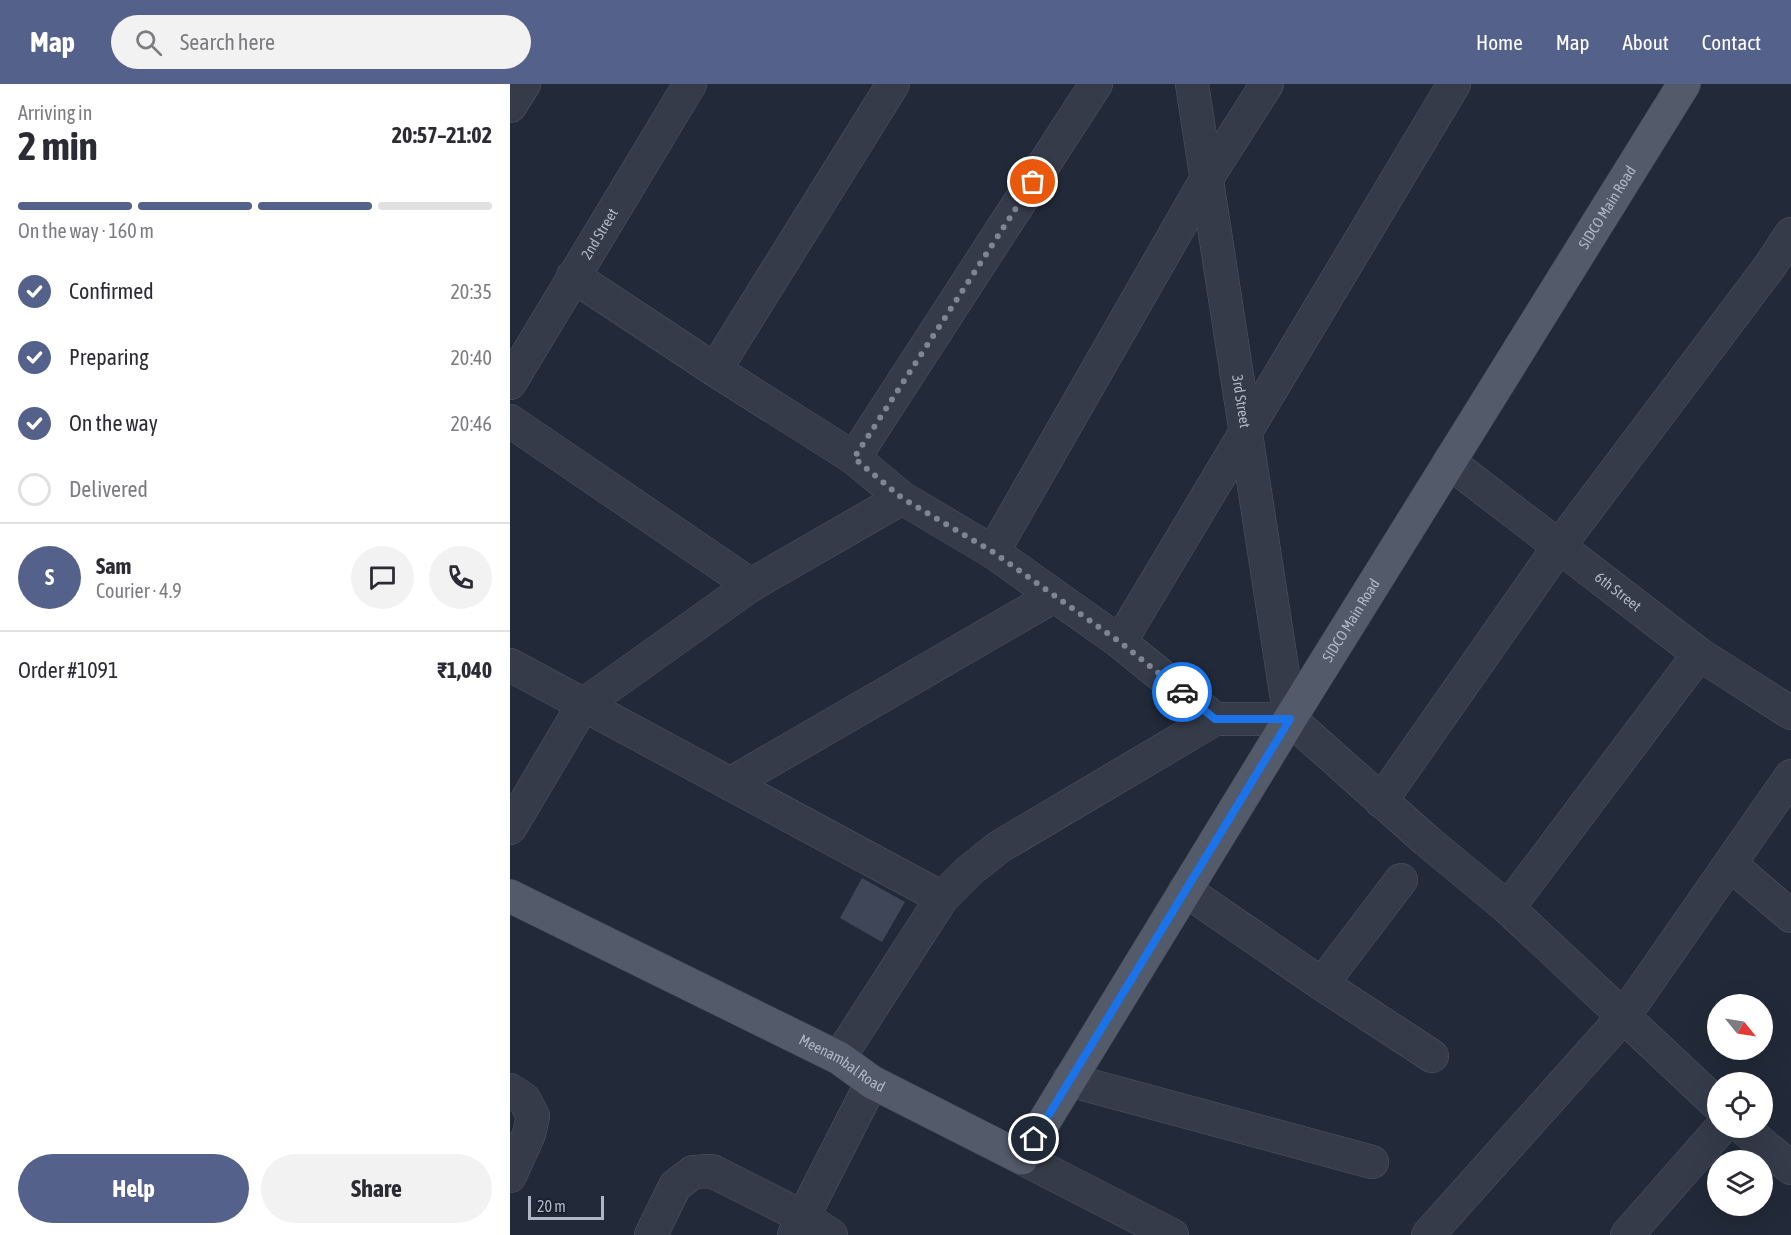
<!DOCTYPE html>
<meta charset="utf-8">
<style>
:root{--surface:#fff;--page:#f2f2f3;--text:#2b2b33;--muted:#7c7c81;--line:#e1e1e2;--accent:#54618a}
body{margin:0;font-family:"Asap Condensed",sans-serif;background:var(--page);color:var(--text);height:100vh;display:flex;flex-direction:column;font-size:22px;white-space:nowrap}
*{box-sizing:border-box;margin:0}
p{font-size:20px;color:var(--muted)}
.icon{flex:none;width:33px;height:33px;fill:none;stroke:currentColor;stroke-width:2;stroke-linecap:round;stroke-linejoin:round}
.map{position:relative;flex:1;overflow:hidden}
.side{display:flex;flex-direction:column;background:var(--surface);width:510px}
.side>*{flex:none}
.needle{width:39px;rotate:120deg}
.fabs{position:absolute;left:1197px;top:910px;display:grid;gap:12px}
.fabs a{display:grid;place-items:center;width:66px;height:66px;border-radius:50%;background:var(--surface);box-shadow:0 6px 24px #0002;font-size:30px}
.scale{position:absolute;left:18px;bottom:15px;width:76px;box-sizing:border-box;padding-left:6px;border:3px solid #b0b6c5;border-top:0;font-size:16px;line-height:21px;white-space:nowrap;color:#b0b6c5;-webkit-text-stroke:4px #1b202d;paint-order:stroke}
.pin{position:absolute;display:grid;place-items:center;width:51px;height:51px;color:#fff;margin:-26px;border:3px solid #fff;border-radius:50%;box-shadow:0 2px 6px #0007}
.courier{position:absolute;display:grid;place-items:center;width:60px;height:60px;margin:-30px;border:4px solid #1a73e8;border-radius:50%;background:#fff;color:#222;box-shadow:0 2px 8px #0007}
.headline em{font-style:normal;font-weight:700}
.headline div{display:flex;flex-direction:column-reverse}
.headline{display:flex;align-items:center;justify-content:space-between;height:102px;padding:0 18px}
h1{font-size:39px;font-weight:700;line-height:45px}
.bar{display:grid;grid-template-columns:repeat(4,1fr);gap:9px 6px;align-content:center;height:72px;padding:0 18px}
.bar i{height:8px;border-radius:4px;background:var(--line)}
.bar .active{background:var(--accent)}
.bar p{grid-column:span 4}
.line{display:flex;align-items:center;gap:15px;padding:0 18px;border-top:2px solid var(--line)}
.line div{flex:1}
.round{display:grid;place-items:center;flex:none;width:63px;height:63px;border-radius:32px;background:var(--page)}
ol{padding:0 18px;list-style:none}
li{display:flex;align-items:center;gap:18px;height:66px}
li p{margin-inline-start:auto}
li .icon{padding:6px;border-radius:50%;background:var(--accent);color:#fff;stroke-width:4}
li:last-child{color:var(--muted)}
li i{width:33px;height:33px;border:3px solid var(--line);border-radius:50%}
.action{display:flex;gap:12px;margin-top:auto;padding:12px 18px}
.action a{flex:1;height:69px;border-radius:36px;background:var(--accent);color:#fff;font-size:24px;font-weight:700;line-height:69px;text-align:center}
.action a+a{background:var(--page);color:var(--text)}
header{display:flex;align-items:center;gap:36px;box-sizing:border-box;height:84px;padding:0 30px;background:var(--accent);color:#fff}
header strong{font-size:28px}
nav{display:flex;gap:33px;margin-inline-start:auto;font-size:21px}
.search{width:420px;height:54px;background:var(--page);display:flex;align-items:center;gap:15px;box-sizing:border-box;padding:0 21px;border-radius:33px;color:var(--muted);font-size:22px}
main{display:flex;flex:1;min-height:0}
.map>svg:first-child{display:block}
.building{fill:#3e4658}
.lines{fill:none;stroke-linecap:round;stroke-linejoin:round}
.minor-casing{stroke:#505663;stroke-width:34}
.major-casing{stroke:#3f4452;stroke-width:34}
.minor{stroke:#353b49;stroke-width:33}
.major{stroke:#535a69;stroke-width:33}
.done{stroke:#7e8594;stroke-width:6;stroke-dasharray:0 10.8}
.route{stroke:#1a73e8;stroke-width:8}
.labels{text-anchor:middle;stroke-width:4.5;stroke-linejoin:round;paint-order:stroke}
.street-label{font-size:15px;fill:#b0b6c5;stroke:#1b202d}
</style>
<header>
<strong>Map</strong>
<div class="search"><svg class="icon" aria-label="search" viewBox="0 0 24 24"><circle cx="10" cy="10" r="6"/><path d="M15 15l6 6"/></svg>Search here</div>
<nav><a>Home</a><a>Map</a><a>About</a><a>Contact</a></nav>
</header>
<main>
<section class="side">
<div class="headline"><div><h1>2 min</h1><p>Arriving in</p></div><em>20:57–21:02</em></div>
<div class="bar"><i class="active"></i><i class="active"></i><i class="active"></i><i></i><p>On the way · 160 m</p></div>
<ol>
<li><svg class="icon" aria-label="check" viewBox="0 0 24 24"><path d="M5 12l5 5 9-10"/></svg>Confirmed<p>20:35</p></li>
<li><svg class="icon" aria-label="check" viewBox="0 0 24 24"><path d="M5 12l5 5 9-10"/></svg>Preparing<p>20:40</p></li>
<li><svg class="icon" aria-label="check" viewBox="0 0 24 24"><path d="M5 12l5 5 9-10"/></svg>On the way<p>20:46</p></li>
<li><i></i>Delivered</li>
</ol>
<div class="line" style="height:108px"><b class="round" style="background:var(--accent);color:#fff">S</b><div><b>Sam</b><p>Courier · 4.9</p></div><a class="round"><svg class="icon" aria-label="chat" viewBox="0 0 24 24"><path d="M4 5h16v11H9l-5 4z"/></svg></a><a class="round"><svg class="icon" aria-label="phone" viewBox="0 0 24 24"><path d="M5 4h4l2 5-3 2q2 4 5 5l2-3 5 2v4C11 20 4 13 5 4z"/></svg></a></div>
<div class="line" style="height:78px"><div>Order #1091</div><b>₹1,040</b></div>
<div class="action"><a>Help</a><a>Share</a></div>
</section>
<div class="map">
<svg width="1281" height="1151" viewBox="0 0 1281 1151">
<rect width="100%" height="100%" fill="#222938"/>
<polygon class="building" points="352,794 395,818 372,858 330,834"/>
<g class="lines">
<defs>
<g id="minor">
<path id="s1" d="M682 0 780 635"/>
<polyline points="0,22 14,0"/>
<polyline points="63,192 205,286 344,374 392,414 483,468 610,558 705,635"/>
<polyline points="205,286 383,0"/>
<path id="s2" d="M0 299 180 0"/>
<polyline points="0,337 241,501"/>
<polyline points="344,374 586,0"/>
<path id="s3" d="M939 378 1189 570 1281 629"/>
<polyline points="483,468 697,94 757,0"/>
<polyline points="610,558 944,0"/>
<polyline points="0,581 432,814"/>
<polyline points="220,700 544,512"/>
<polyline points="871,717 1050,461 1260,182 1281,150"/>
<polyline points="0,744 73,621 241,501 392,414"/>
<polyline points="1220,780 1281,832"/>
<polyline points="675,806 812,900 891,796"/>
<polyline points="998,824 1189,570"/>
<polyline points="812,900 922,972"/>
<polyline points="329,974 432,814 459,787 489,763 705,635 780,635 917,757 998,824 1208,1021"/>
<polyline points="559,996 862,1078"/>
<polyline points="0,1006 14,1015 23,1032 19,1050 0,1092"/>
<polyline points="1233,1044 1281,1084"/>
<polyline points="512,1074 662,1151"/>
<polyline points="141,1151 165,1102 183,1088 202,1087 293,1133 321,1151"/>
<polyline points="284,1151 362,998"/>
<polyline points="918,1151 1114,932 1281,692"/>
<polyline points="1117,1151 1211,1044"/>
</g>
<g id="major">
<path id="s4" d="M0 812 329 974 362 998 512 1074 780 635 1174 0"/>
</g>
</defs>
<use href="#minor" class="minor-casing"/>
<use href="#major" class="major-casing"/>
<use href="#minor" class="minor"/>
<use href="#major" class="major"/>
</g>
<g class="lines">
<polyline class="done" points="523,98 344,374 392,414 483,468 610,558 672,608"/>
<polyline class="route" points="524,1055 780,635 705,635 672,608"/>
</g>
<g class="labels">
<g class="street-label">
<text dy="5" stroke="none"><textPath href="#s4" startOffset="1692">SIDCO Main Road</textPath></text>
<text dy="5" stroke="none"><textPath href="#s2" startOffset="174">2nd Street</textPath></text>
<text dy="5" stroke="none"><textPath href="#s1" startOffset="321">3rd Street</textPath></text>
<text dy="5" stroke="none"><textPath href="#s3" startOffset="213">6th Street</textPath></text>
<text dy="5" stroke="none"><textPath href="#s4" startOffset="1206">SIDCO Main Road</textPath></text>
<text dy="5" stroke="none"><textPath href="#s4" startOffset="372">Meenambal Road</textPath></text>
</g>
</g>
</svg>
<div class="fabs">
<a><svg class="needle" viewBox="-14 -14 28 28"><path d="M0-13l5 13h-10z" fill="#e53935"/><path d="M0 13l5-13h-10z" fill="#7c7c81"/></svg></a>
<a><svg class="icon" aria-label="locate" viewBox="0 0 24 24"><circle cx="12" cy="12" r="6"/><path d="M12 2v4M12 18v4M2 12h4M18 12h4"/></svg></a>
<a><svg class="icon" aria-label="layers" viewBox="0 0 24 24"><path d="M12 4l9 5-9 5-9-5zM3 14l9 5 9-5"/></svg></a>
</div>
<div class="scale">20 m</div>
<div class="pin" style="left:523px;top:98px;background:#ea580c"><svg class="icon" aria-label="bag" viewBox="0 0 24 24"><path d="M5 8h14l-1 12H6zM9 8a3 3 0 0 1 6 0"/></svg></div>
<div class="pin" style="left:524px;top:1055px;background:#1f2937"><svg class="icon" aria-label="home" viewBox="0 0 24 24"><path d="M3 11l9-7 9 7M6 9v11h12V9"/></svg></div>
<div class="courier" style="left:672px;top:608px"><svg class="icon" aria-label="car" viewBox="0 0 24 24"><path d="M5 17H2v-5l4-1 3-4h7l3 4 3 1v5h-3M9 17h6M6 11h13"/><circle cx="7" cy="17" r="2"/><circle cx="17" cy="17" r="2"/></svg></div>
</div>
</main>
